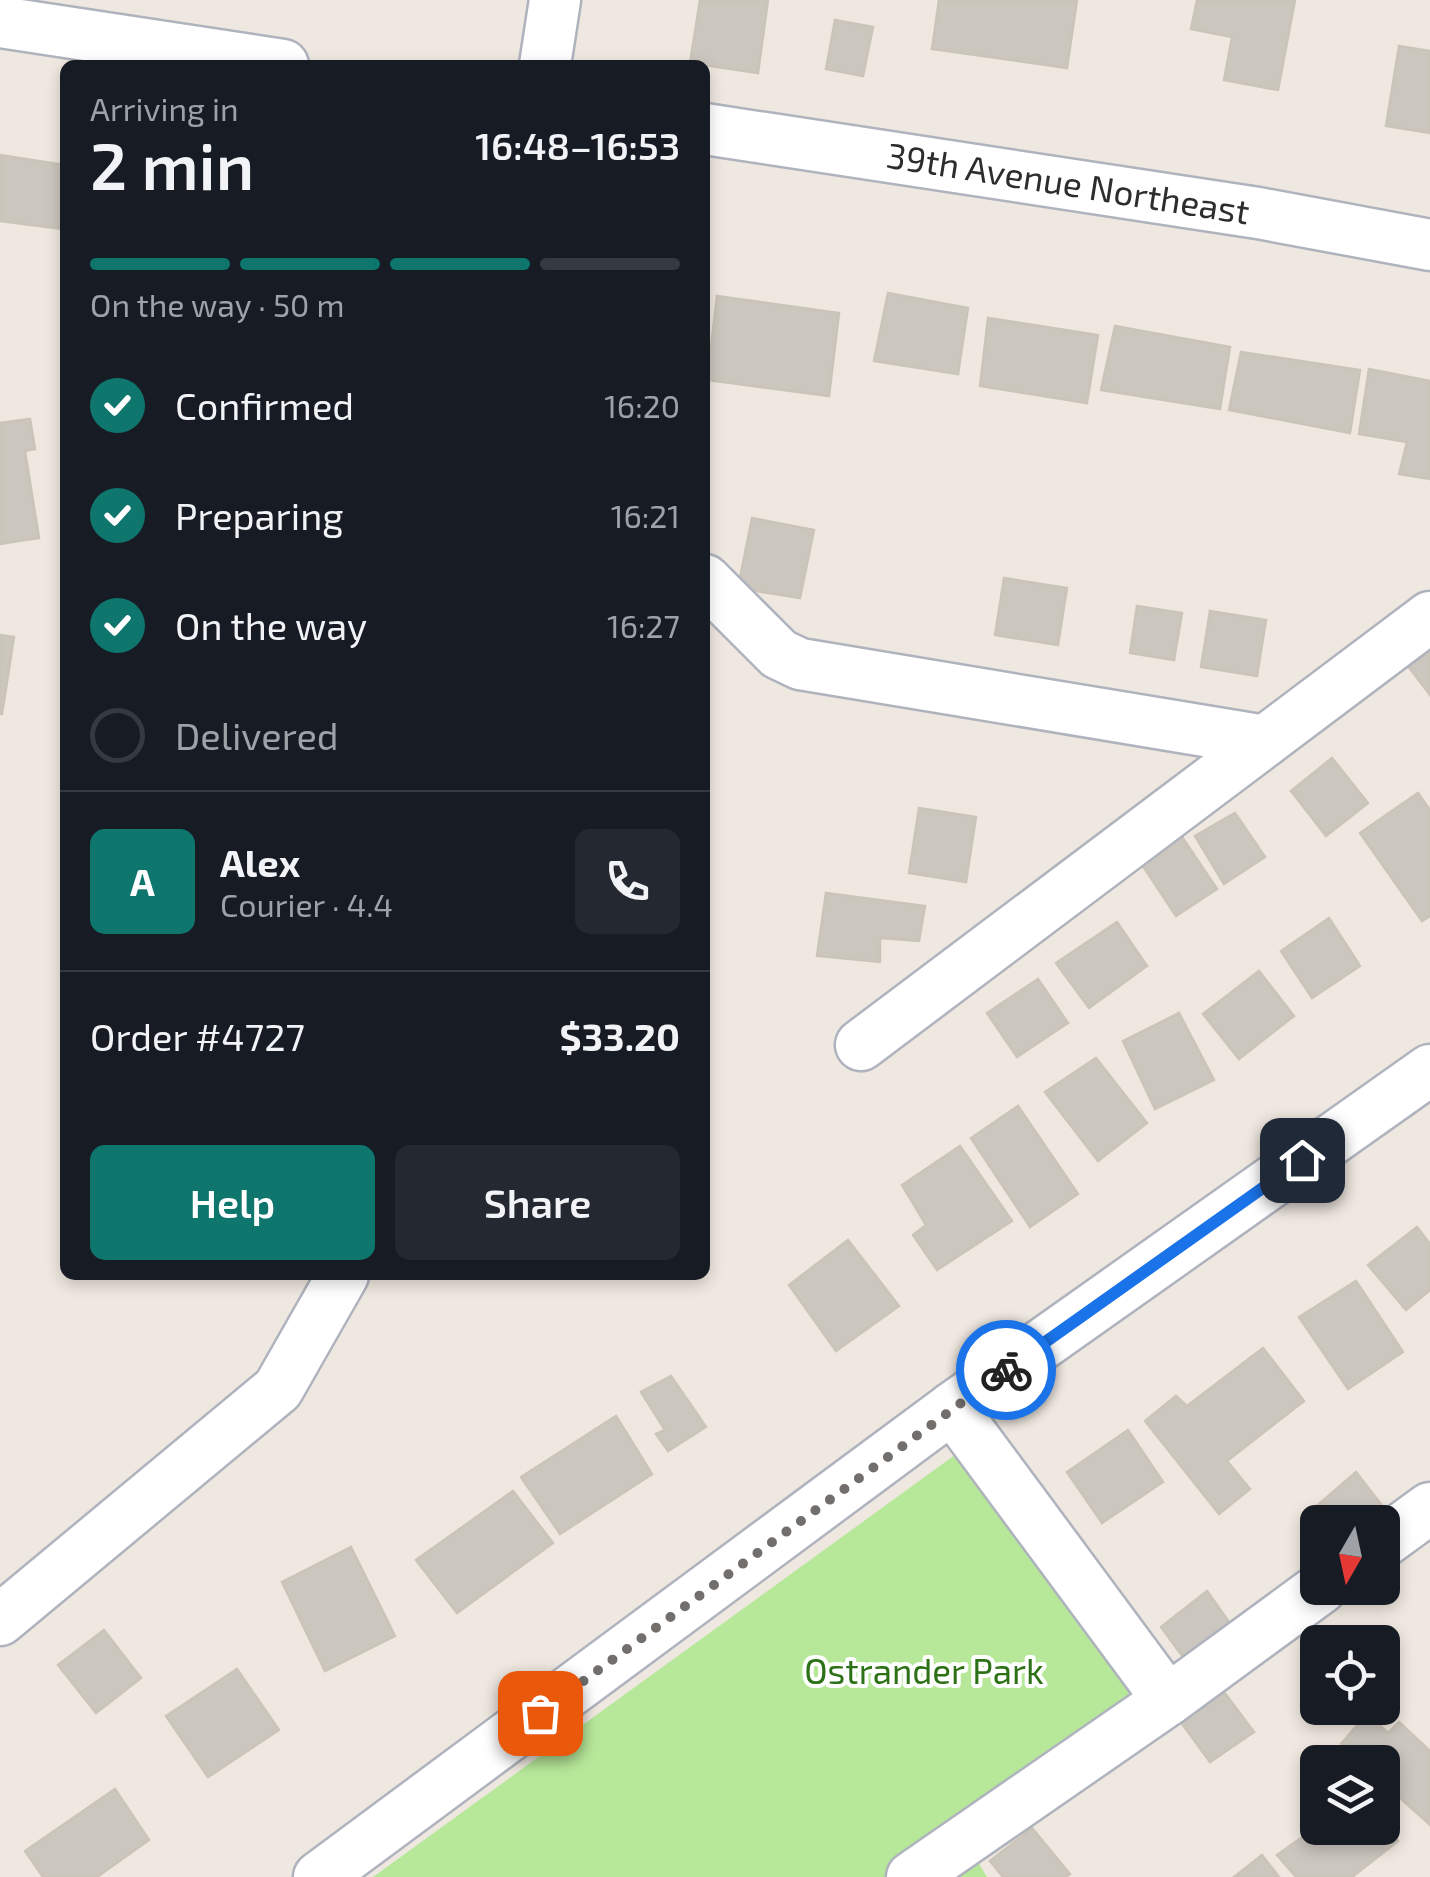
<!DOCTYPE html>
<meta charset="utf-8">
<style>
:root{--surface:#171b24;--page:#242831;--text:#f1f3f6;--muted:#9ea1a6;--line:#363941;--accent:#0f766e}
body{margin:0;font-family:"Exo 2",sans-serif;background:var(--page);color:var(--text);height:100vh;display:flex;flex-direction:column;font-size:38px;white-space:nowrap}
*{box-sizing:border-box;margin:0}
p{font-size:32px;color:var(--muted)}
.icon{flex:none;width:55px;height:55px;fill:none;stroke:currentColor;stroke-width:2;stroke-linecap:round;stroke-linejoin:round}
.map{position:relative;flex:1;overflow:hidden}
.sheet{position:absolute;left:60px;top:60px;width:650px;height:1220px;display:flex;flex-direction:column;background:var(--surface);border-radius:15px;box-shadow:0 5px 15px #0003}
.sheet>*{flex:none}
.needle{width:65px;rotate:189deg}
.buttons{position:absolute;left:1300px;top:1505px;display:grid;gap:20px}
.buttons a{display:grid;place-items:center;width:100px;height:100px;border-radius:15px;background:var(--surface);box-shadow:0 5px 15px #0003;font-size:50px}
.pin{position:absolute;display:grid;place-items:center;width:85px;height:85px;color:#fff;margin:-42px;border-radius:20px;box-shadow:0 5px 15px #0006}
.courier{position:absolute;display:grid;place-items:center;width:100px;height:100px;margin:-50px;border:8px solid #1a73e8;border-radius:50%;background:#fff;color:#222;box-shadow:0 2px 12px #0007}
.overview em{font-style:normal;font-weight:600}
.overview div{display:flex;flex-direction:column-reverse}
.overview{display:flex;align-items:center;justify-content:space-between;height:170px;padding:0 30px}
h1{font-size:65px;font-weight:600;line-height:75px}
.bar{display:grid;grid-template-columns:repeat(4,1fr);gap:15px 10px;align-content:center;height:120px;padding:0 30px}
.bar i{height:12px;border-radius:8px;background:var(--line)}
.bar .active{background:var(--accent)}
.bar p{grid-column:span 4}
.line{display:flex;align-items:center;gap:25px;padding:0 30px;border-top:2px solid var(--line)}
.line div{flex:1}
.round{display:grid;place-items:center;flex:none;width:105px;height:105px;border-radius:15px;background:var(--page)}
ol{padding:0 30px;list-style:none}
li{display:flex;align-items:center;gap:30px;height:110px}
li p{margin-inline-start:auto}
li .icon{padding:10px;border-radius:50%;background:var(--accent);color:#fff;stroke-width:4}
li:last-child{color:var(--muted)}
li i{width:55px;height:55px;border:5px solid var(--line);border-radius:50%}
.cta{display:flex;gap:20px;margin-top:auto;padding:20px 30px}
.cta a{flex:1;height:115px;border-radius:15px;background:var(--accent);color:#fff;font-size:40px;font-weight:600;line-height:115px;text-align:center}
.cta a+a{background:var(--page);color:var(--text)}
.map>svg:first-child{display:block}
.green{fill:#b7e89a}
.building{fill:#cbc6be;stroke:#cbc4b8;stroke-width:2.5}
.lines{fill:none;stroke-linecap:round;stroke-linejoin:round}
.minor-casing{stroke:#afb3bd;stroke-width:55}
.minor{stroke:#fff;stroke-width:50}
.done{stroke:#716e6c;stroke-width:10;stroke-dasharray:0 18}
.route{stroke:#1a73e8;stroke-width:12}
.labels{text-anchor:middle;stroke-width:8;stroke-linejoin:round;paint-order:stroke}
.street-label{font-size:35px;fill:#2d2d2d;stroke:#fff}
.park-label{font-size:35px;fill:#2d7117;stroke:#fff}
</style>
<div class="map">
<svg width="1430" height="1877" viewBox="0 0 1430 1877">
<rect width="100%" height="100%" fill="#efe8e0"/>
<polygon class="green" points="959,1452 1150,1707 963,1837 987,1877 373,1877"/>
<g class="building">
<polygon points="700,0 768,0 758,73 690,63"/>
<polygon points="939,0 1077,0 1067,68 932,49"/>
<polygon points="1197,0 1295,0 1278,90 1224,80 1232,37 1191,29"/>
<polygon points="835,20 873,27 863,76 826,69"/>
<polygon points="1399,46 1430,51 1430,133 1386,126"/>
<polygon points="0,155 65,165 63,229 0,221"/>
<polygon points="888,293 968,308 958,374 874,361"/>
<polygon points="717,296 839,313 829,396 707,380"/>
<polygon points="988,318 1098,335 1087,403 980,386"/>
<polygon points="1115,326 1230,347 1220,409 1101,390"/>
<polygon points="1241,352 1360,370 1350,433 1229,410"/>
<polygon points="1369,369 1430,381 1430,479 1399,474 1407,442 1359,434"/>
<polygon points="30,419 35,449 25,451 39,538 0,544 0,423"/>
<polygon points="752,518 814,530 800,598 738,588"/>
<polygon points="1004,578 1067,588 1058,645 995,635"/>
<polygon points="1137,606 1182,613 1174,660 1130,653"/>
<polygon points="1210,611 1266,620 1257,676 1201,667"/>
<polygon points="0,635 14,637 2,714 0,714"/>
<polygon points="1430,649 1430,695 1408,666"/>
<polygon points="1332,758 1368,803 1326,836 1291,791"/>
<polygon points="1418,793 1430,810 1430,916 1422,921 1360,833"/>
<polygon points="919,808 976,817 966,882 909,873"/>
<polygon points="1235,813 1265,857 1224,884 1195,836"/>
<polygon points="1178,831 1217,889 1176,916 1137,857"/>
<polygon points="826,893 925,906 919,941 880,938 880,962 817,956"/>
<polygon points="1329,918 1360,966 1312,998 1281,951"/>
<polygon points="1117,922 1147,966 1089,1008 1056,963"/>
<polygon points="1259,971 1294,1016 1239,1059 1203,1014"/>
<polygon points="1038,979 1068,1023 1017,1057 987,1013"/>
<polygon points="1179,1013 1214,1080 1155,1109 1123,1041"/>
<polygon points="1096,1058 1147,1123 1098,1161 1045,1092"/>
<polygon points="1018,1106 1078,1194 1030,1227 971,1138"/>
<polygon points="960,1146 1012,1221 937,1270 913,1235 926,1225 902,1185"/>
<polygon points="1417,1227 1430,1244 1430,1290 1406,1310 1368,1265"/>
<polygon points="848,1240 899,1306 836,1351 789,1285"/>
<polygon points="1356,1281 1403,1352 1348,1389 1299,1317"/>
<polygon points="1263,1348 1304,1401 1227,1461 1250,1489 1219,1514 1145,1421 1176,1396 1187,1406"/>
<polygon points="671,1376 706,1427 668,1451 656,1434 665,1430 641,1392"/>
<polygon points="616,1416 652,1474 560,1534 521,1477"/>
<polygon points="1128,1430 1163,1482 1102,1523 1067,1472"/>
<polygon points="1356,1472 1394,1521 1320,1522 1311,1511"/>
<polygon points="513,1491 553,1543 457,1613 416,1560"/>
<polygon points="351,1547 395,1636 325,1671 282,1582"/>
<polygon points="1207,1591 1239,1636 1194,1672 1161,1627"/>
<polygon points="104,1630 141,1678 96,1713 58,1665"/>
<polygon points="237,1669 279,1730 208,1777 166,1716"/>
<polygon points="1224,1692 1254,1732 1210,1762 1180,1721"/>
<polygon points="1367,1714 1388,1733 1399,1722 1430,1751 1429,1824 1382,1782 1382,1762 1361,1762 1341,1744"/>
<polygon points="115,1789 149,1840 97,1877 43,1877 25,1851"/>
<polygon points="1382,1821 1398,1841 1352,1877 1296,1877 1277,1855 1318,1826 1382,1828"/>
<polygon points="1032,1828 1070,1874 1066,1877 1003,1877 990,1861"/>
<polygon points="1262,1855 1279,1877 1234,1877"/>
</g>
<g class="lines">
<defs>
<g id="minor">
<polyline points="0,22 283,65"/>
<polyline points="545,65 555,0"/>
<polyline points="705,129 1258,213 1430,245"/>
<polyline points="705,580 779,654 800,664 1265,741"/>
<polyline points="861,1045 1430,617"/>
<polyline points="952,1408 1168,1700 1321,1588"/>
<polyline points="1382,1543 1430,1508"/>
<polyline points="0,1620 278,1389 343,1275"/>
<polyline points="319,1877 952,1408 1430,1070"/>
<polyline points="912,1877 1168,1700"/>
</g>
</defs>
<use href="#minor" class="minor-casing"/>
<use href="#minor" class="minor"/>
</g>
<g class="lines">
<polyline class="done" points="540,1713 1006,1370"/>
<polyline class="route" points="1006,1370 1302,1160"/>
</g>
<g class="labels">
<g class="street-label">
<text transform="translate(1068 184) rotate(9)" y="12">39th Avenue Northeast</text>
</g>
<g class="park-label">
<text x="924" y="1684">Ostrander Park</text>
</g>
</g>
</svg>
<div class="buttons">
<a><svg class="needle" viewBox="-14 -14 28 28"><path d="M0-13l5 13h-10z" fill="#e53935"/><path d="M0 13l5-13h-10z" fill="#9ea1a6"/></svg></a>
<a><svg class="icon" aria-label="locate" viewBox="0 0 24 24"><circle cx="12" cy="12" r="6"/><path d="M12 2v4M12 18v4M2 12h4M18 12h4"/></svg></a>
<a><svg class="icon" aria-label="layers" viewBox="0 0 24 24"><path d="M12 4l9 5-9 5-9-5zM3 14l9 5 9-5"/></svg></a>
</div>
<div class="pin" style="left:540px;top:1713px;background:#ea580c"><svg class="icon" aria-label="bag" viewBox="0 0 24 24"><path d="M5 8h14l-1 12H6zM9 8a3 3 0 0 1 6 0"/></svg></div>
<div class="pin" style="left:1302px;top:1160px;background:#1f2937"><svg class="icon" aria-label="home" viewBox="0 0 24 24"><path d="M3 11l9-7 9 7M6 9v11h12V9"/></svg></div>
<div class="courier" style="left:1006px;top:1370px"><svg class="icon" aria-label="bike" viewBox="0 0 24 24"><circle cx="6" cy="16" r="4"/><circle cx="18" cy="16" r="4"/><path d="M6 16l4-8h5l3 8M10 8l3 8H6M13 5h3"/></svg></div>
<section class="sheet">
<div class="overview"><div><h1>2 min</h1><p>Arriving in</p></div><em>16:48–16:53</em></div>
<div class="bar"><i class="active"></i><i class="active"></i><i class="active"></i><i></i><p>On the way · 50 m</p></div>
<ol>
<li><svg class="icon" aria-label="check" viewBox="0 0 24 24"><path d="M5 12l5 5 9-10"/></svg>Confirmed<p>16:20</p></li>
<li><svg class="icon" aria-label="check" viewBox="0 0 24 24"><path d="M5 12l5 5 9-10"/></svg>Preparing<p>16:21</p></li>
<li><svg class="icon" aria-label="check" viewBox="0 0 24 24"><path d="M5 12l5 5 9-10"/></svg>On the way<p>16:27</p></li>
<li><i></i>Delivered</li>
</ol>
<div class="line" style="height:180px"><b class="round" style="background:var(--accent);color:#fff">A</b><div><b>Alex</b><p>Courier · 4.4</p></div><a class="round"><svg class="icon" aria-label="phone" viewBox="0 0 24 24"><path d="M5 4h4l2 5-3 2q2 4 5 5l2-3 5 2v4C11 20 4 13 5 4z"/></svg></a></div>
<div class="line" style="height:130px"><div>Order #4727</div><b>$33.20</b></div>
<div class="cta"><a>Help</a><a>Share</a></div>
</section>
</div>
